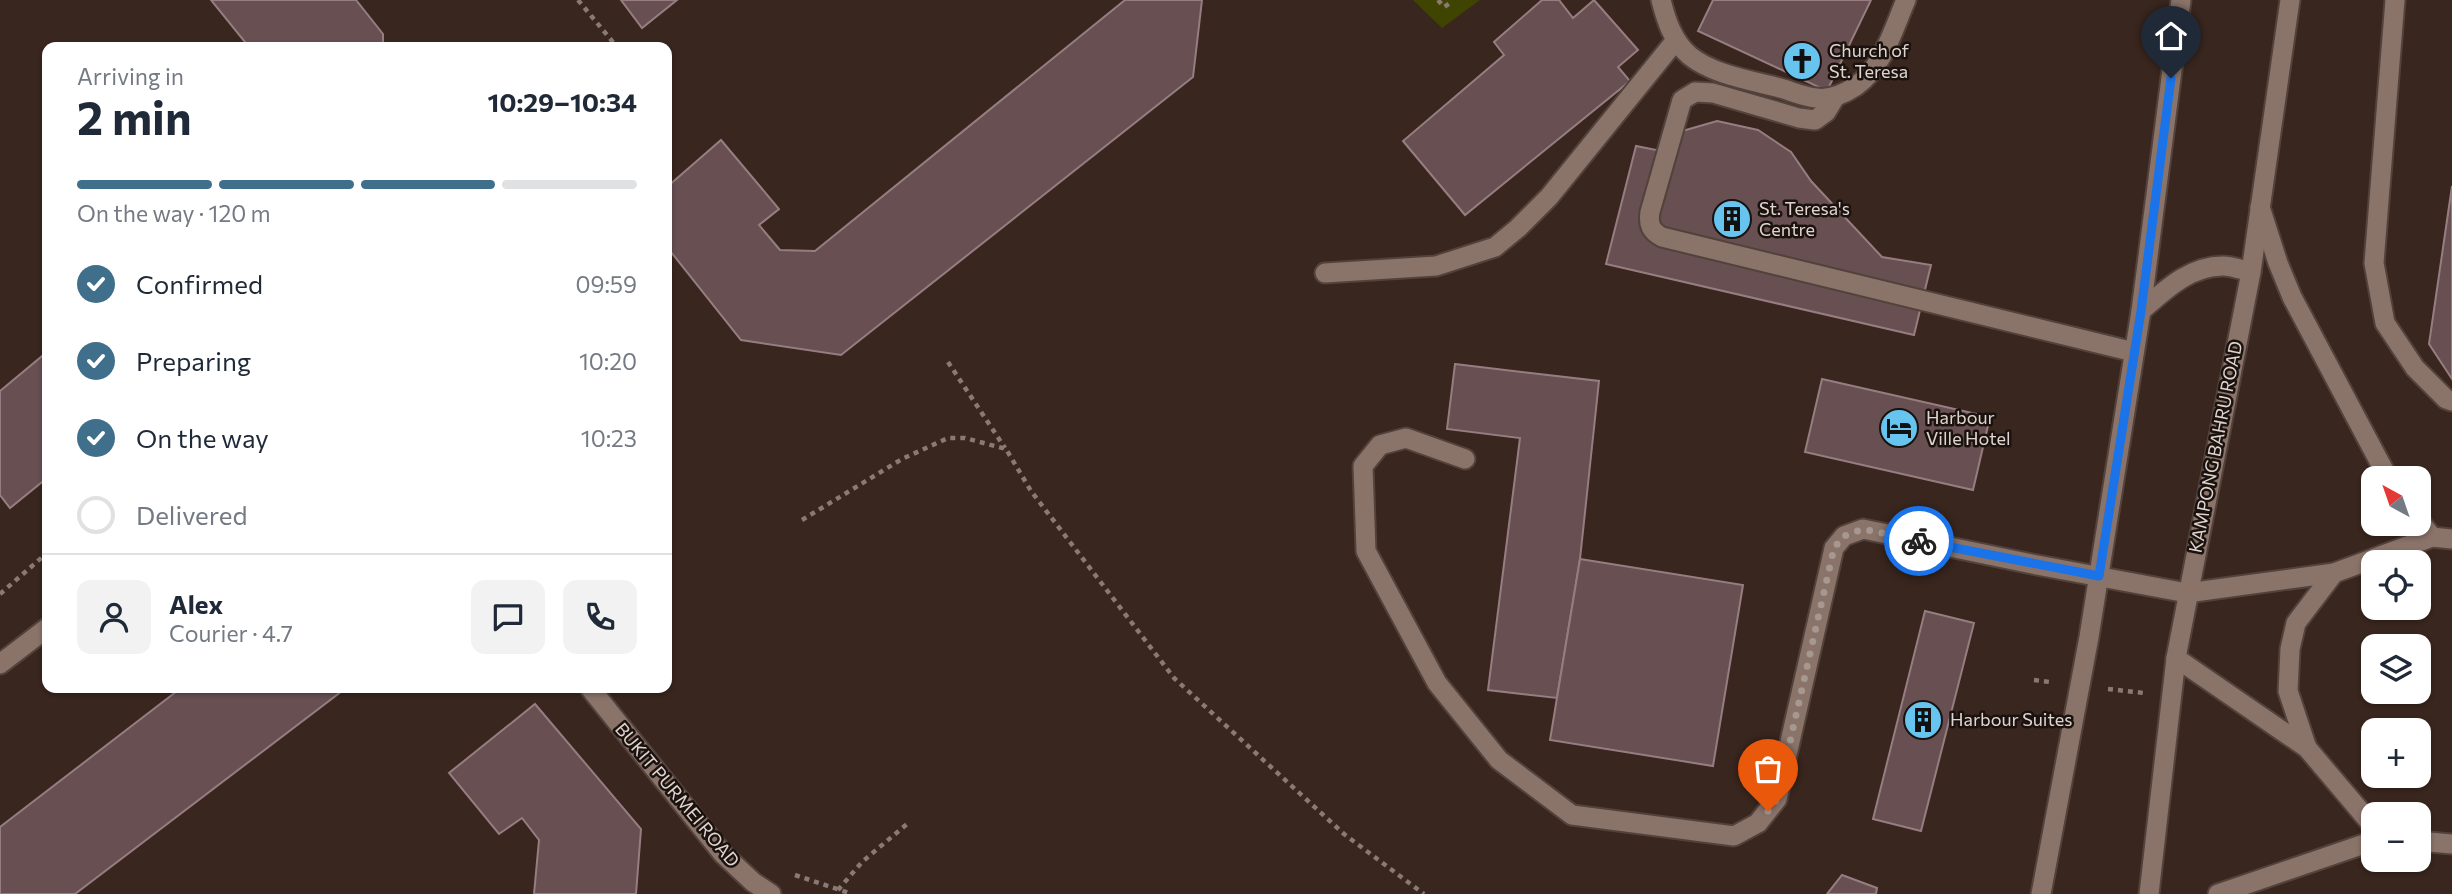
<!DOCTYPE html>
<meta charset="utf-8">
<style>
:root{--surface:#fff;--page:#f2f2f3;--text:#1f2937;--muted:#747a83;--line:#e0e1e3;--accent:#3f6f8a}
body{margin:0;font-family:Commissioner,sans-serif;background:var(--page);color:var(--text);height:100vh;display:flex;flex-direction:column;font-size:26px;white-space:nowrap}
*{box-sizing:border-box;margin:0}
p{font-size:23px;color:var(--muted)}
.icon{flex:none;width:38px;height:38px;fill:none;stroke:currentColor;stroke-width:2;stroke-linecap:round;stroke-linejoin:round}
.map{position:relative;flex:1;overflow:hidden}
.sheet{position:absolute;left:42px;top:42px;width:630px;height:651px;display:flex;flex-direction:column;background:var(--surface);border-radius:14px;box-shadow:0 2px 5px #0004}
.sheet>*{flex:none}
.needle{width:46px;rotate:320deg}
.controls{position:absolute;left:2361px;top:466px;display:grid;gap:14px}
.controls a{display:grid;place-items:center;width:70px;height:70px;border-radius:14px;background:var(--surface);box-shadow:0 2px 5px #0004;font-size:35px}
.pin{position:absolute;display:grid;place-items:center;width:60px;height:60px;color:#fff;margin:-72px -30px;border-radius:50% 50% 50% 0;rotate:-45deg;box-shadow:0 0 7px #0007}
.pin .icon{rotate:45deg}
.courier{position:absolute;display:grid;place-items:center;width:70px;height:70px;margin:-35px;border:5px solid #1a73e8;border-radius:50%;background:#fff;color:#222;box-shadow:0 2px 9px #0007}
.head em{font-style:normal;font-weight:700}
.head div{display:flex;flex-direction:column-reverse}
.head{display:flex;align-items:center;justify-content:space-between;height:119px;padding:0 35px}
h1{font-size:46px;font-weight:700;line-height:52px}
.bar{display:grid;grid-template-columns:repeat(4,1fr);gap:10px 7px;align-content:center;height:84px;padding:0 35px}
.bar i{height:9px;border-radius:5px;background:var(--line)}
.bar .active{background:var(--accent)}
.bar p{grid-column:span 4}
.line{display:flex;align-items:center;gap:18px;padding:0 35px;border-top:2px solid var(--line)}
.line div{flex:1}
.round{display:grid;place-items:center;flex:none;width:74px;height:74px;border-radius:14px;background:var(--page)}
ol{padding:0 35px;list-style:none}
li{display:flex;align-items:center;gap:21px;height:77px}
li p{margin-inline-start:auto}
li .icon{padding:7px;border-radius:50%;background:var(--accent);color:#fff;stroke-width:4}
li:last-child{color:var(--muted)}
li i{width:38px;height:38px;border:4px solid var(--line);border-radius:50%}
.map>svg:first-child{display:block}
.green{fill:#404401}
.building{fill:#674f52;stroke:#977d81;stroke-width:2}
.lines{fill:none;stroke-linecap:round;stroke-linejoin:round}
.service-casing{stroke:#52423b;stroke-width:23}
.minor-casing{stroke:#52423b;stroke-width:23}
.secondary-casing{stroke:#52423b;stroke-width:23}
.path{stroke:#8a7a73;stroke-width:4.5;stroke-dasharray:5 5;stroke-linecap:butt}
.service{stroke:#8a7369;stroke-width:19}
.minor{stroke:#8a7369;stroke-width:19}
.secondary{stroke:#8a7369;stroke-width:19}
.done{stroke:#a69790;stroke-width:7;stroke-dasharray:0 12.6}
.route{stroke:#1a73e8;stroke-width:9}
.labels{text-anchor:middle;stroke-width:5;stroke-linejoin:round;paint-order:stroke}
.poi-label{font-size:18px;fill:#e1d4ce;stroke:#1a120e;text-anchor:start}
.street-label{font-size:18px;fill:#e1d4ce;stroke:#1a120e}
</style>
<div class="map">
<svg width="2452" height="894" viewBox="0 0 2452 894">
<rect width="100%" height="100%" fill="#39261e"/>
<polygon class="green" points="1413,0 1480,0 1442,28"/>
<g class="building">
<polygon points="211,0 356,0 383,34 383,47 249,47"/>
<polygon points="621,0 677,0 642,28"/>
<polygon points="1125,0 1202,0 1193,77 841,355 741,340 667,247 667,187 721,140 779,209 759,225 780,250 815,251"/>
<polygon points="1542,0 1559,0 1573,18 1594,0 1638,50 1618,67 1630,81 1465,215 1403,141 1504,55 1494,42"/>
<polygon points="1713,0 1871,0 1827,91 1698,31"/>
<polygon points="1717,121 1758,130 1791,152 1811,181 1882,257 1931,265 1914,335 1606,264 1636,146 1656,150 1679,132"/>
<polygon points="2452,186 2452,379 2429,344"/>
<polygon points="47,352 47,478 10,508 0,495 0,391"/>
<polygon points="1455,364 1599,381 1580,559 1557,698 1488,690 1520,438 1447,429"/>
<polygon points="1822,379 1990,417 1973,490 1805,452"/>
<polygon points="1580,559 1743,585 1713,766 1550,740"/>
<polygon points="1925,611 1974,623 1921,831 1873,819"/>
<polygon points="181,688 346,688 75,894 0,894 0,827"/>
<polygon points="535,704 641,829 636,894 534,894 539,840 522,818 499,834 449,773"/>
<polygon points="1842,875 1877,888 1876,894 1827,894"/>
</g>
<g class="lines">
<defs>
<g id="service">
<path d="M1661 0C1666 20 1673 42 1690 56 1714 75 1750 80 1780 88 1791 91 1804 97 1816 98 1830 100 1844 94 1856 86 1883 67 1893 30 1906 0"/>
<polyline points="2395,0 2374,263 2385,323 2415,368 2446,399 2452,401"/>
<path d="M1835 97 1826 112 1815 120 1799 118 1713 93 1695 92 1682 100 1650 212C1648 225 1651 231 1662 237L2134 352"/>
<polyline points="2260,207 2278,263 2292,297 2388,478"/>
<polyline points="1325,273 1436,266 1495,247 1518,228 1549,197 1676,40"/>
<polyline points="1465,459 1406,438 1380,445 1363,466 1366,551 1437,683 1499,760 1572,815 1734,836 1758,823 1777,799 1834,548 1844,536 1863,529 2032,564 2187,593 2334,573 2432,537 2452,539"/>
<polyline points="2418,519 2432,537"/>
<polyline points="2176,658 2307,748 2373,826"/>
<polyline points="2307,748 2288,691 2290,649 2296,623 2334,573"/>
<polyline points="2418,841 2452,844"/>
<polyline points="2218,894 2373,841"/>
</g>
<g id="minor">
<polyline points="0,664 47,628"/>
<polyline points="590,688 723,854 753,882 771,894"/>
</g>
<g id="secondary">
<path d="M2141 311C2165 290 2189 266 2223 266 2232 266 2242 270 2251 272"/>
<polyline points="2041,894 2089,637 2141,311 2181,0"/>
<polyline points="2149,894 2176,658 2251,272 2290,0"/>
</g>
</defs>
<use href="#service" class="service-casing"/>
<use href="#minor" class="minor-casing"/>
<use href="#secondary" class="secondary-casing"/>
<g class="path">
<polyline points="578,0 617,47"/>
<polyline points="1438,0 1444,7 1450,3"/>
<polyline points="948,362 1005,448"/>
<polyline points="802,520 902,459 948,438 965,438 1006,449 1031,491 1174,678 1344,834 1424,894"/>
<polyline points="0,594 47,553"/>
<polyline points="2034,680 2050,682"/>
<polyline points="2108,689 2144,693"/>
<polyline points="795,875 852,894"/>
<polyline points="838,890 862,862 907,824"/>
</g>
<use href="#service" class="service"/>
<use href="#minor" class="minor"/>
<use href="#secondary" class="secondary"/>
</g>
<g class="lines">
<polyline class="done" points="1768,811 1777,799 1834,548 1844,536 1863,529 1919,541"/>
<polyline class="route" points="1919,541 2099,576 2141,311 2171,78"/>
</g>
<defs>
<symbol id="church-disc" viewBox="-11 -11 22 22"><circle r="9.5" fill="#66c4ef" stroke="#1a120e"/><path d="M-1.2-6h2.4v3.5h3.3v2.4h-3.3V6h-2.4V-.1h-3.3v-2.4h3.3Z" fill="#111"/></symbol>
<symbol id="building-disc" viewBox="-11 -11 22 22"><circle r="9.5" fill="#66c4ef" stroke="#1a120e"/><path d="M-4-6H4V6H1V3H-1V6H-4ZM-2.5-4.3h1.7v1.8h-1.7ZM.8-4.3h1.7v1.8H.8ZM-2.5-1h1.7V.8h-1.7ZM.8-1h1.7V.8H.8Z" fill="#111"/></symbol>
<symbol id="hotel-disc" viewBox="-11 -11 22 22"><circle r="9.5" fill="#66c4ef" stroke="#1a120e"/><path d="M-6-4.5h1.5V1H6V5H4.5V3h-9V5H-6ZM-4 0a1.8 1.8 0 1 1 3.6 0ZM.5 0V-2.5h3Q6-2.5 6 0Z" fill="#111"/></symbol>
</defs>
<g fill-rule="evenodd">
<use href="#church-disc" x="1780" y="39" width="44" height="44"/>
<use href="#building-disc" x="1710" y="197" width="44" height="44"/>
<use href="#hotel-disc" x="1877" y="406" width="44" height="44"/>
<use href="#building-disc" x="1901" y="698" width="44" height="44"/>
</g>
<g class="labels">
<g class="poi-label">
<text x="1829" y="57">Church of<tspan x="1829" dy="21">St. Teresa</tspan></text>
<text x="1759" y="215">St. Teresa's<tspan x="1759" dy="21">Centre</tspan></text>
<text x="1926" y="424">Harbour<tspan x="1926" dy="21">Ville Hotel</tspan></text>
<text x="1950" y="726">Harbour Suites</text>
</g>
<g class="street-label">
<text transform="translate(2216 447) rotate(-79)" y="6">KAMPONG BAHRU ROAD</text>
<text transform="translate(677 795) rotate(50)" y="6">BUKIT PURMEI ROAD</text>
</g>
</g>
</svg>
<div class="controls">
<a><svg class="needle" viewBox="-14 -14 28 28"><path d="M0-13l5 13h-10z" fill="#e53935"/><path d="M0 13l5-13h-10z" fill="#747a83"/></svg></a>
<a><svg class="icon" aria-label="locate" viewBox="0 0 24 24"><circle cx="12" cy="12" r="6"/><path d="M12 2v4M12 18v4M2 12h4M18 12h4"/></svg></a>
<a><svg class="icon" aria-label="layers" viewBox="0 0 24 24"><path d="M12 4l9 5-9 5-9-5zM3 14l9 5 9-5"/></svg></a>
<a>+</a>
<a>−</a>
</div>
<div class="pin" style="left:1768px;top:811px;background:#ea580c"><svg class="icon" aria-label="bag" viewBox="0 0 24 24"><path d="M5 8h14l-1 12H6zM9 8a3 3 0 0 1 6 0"/></svg></div>
<div class="pin" style="left:2171px;top:78px;background:#1f2937"><svg class="icon" aria-label="home" viewBox="0 0 24 24"><path d="M3 11l9-7 9 7M6 9v11h12V9"/></svg></div>
<div class="courier" style="left:1919px;top:541px"><svg class="icon" aria-label="bike" viewBox="0 0 24 24"><circle cx="6" cy="16" r="4"/><circle cx="18" cy="16" r="4"/><path d="M6 16l4-8h5l3 8M10 8l3 8H6M13 5h3"/></svg></div>
<section class="sheet">
<div class="head"><div><h1>2 min</h1><p>Arriving in</p></div><em>10:29–10:34</em></div>
<div class="bar"><i class="active"></i><i class="active"></i><i class="active"></i><i></i><p>On the way · 120 m</p></div>
<ol>
<li><svg class="icon" aria-label="check" viewBox="0 0 24 24"><path d="M5 12l5 5 9-10"/></svg>Confirmed<p>09:59</p></li>
<li><svg class="icon" aria-label="check" viewBox="0 0 24 24"><path d="M5 12l5 5 9-10"/></svg>Preparing<p>10:20</p></li>
<li><svg class="icon" aria-label="check" viewBox="0 0 24 24"><path d="M5 12l5 5 9-10"/></svg>On the way<p>10:23</p></li>
<li><i></i>Delivered</li>
</ol>
<div class="line" style="height:126px"><a class="round"><svg class="icon" aria-label="person" viewBox="0 0 24 24"><circle cx="12" cy="8" r="4"/><path d="M4 21q1-7 8-7t8 7"/></svg></a><div><b>Alex</b><p>Courier · 4.7</p></div><a class="round"><svg class="icon" aria-label="chat" viewBox="0 0 24 24"><path d="M4 5h16v11H9l-5 4z"/></svg></a><a class="round"><svg class="icon" aria-label="phone" viewBox="0 0 24 24"><path d="M5 4h4l2 5-3 2q2 4 5 5l2-3 5 2v4C11 20 4 13 5 4z"/></svg></a></div>
</section>
</div>
